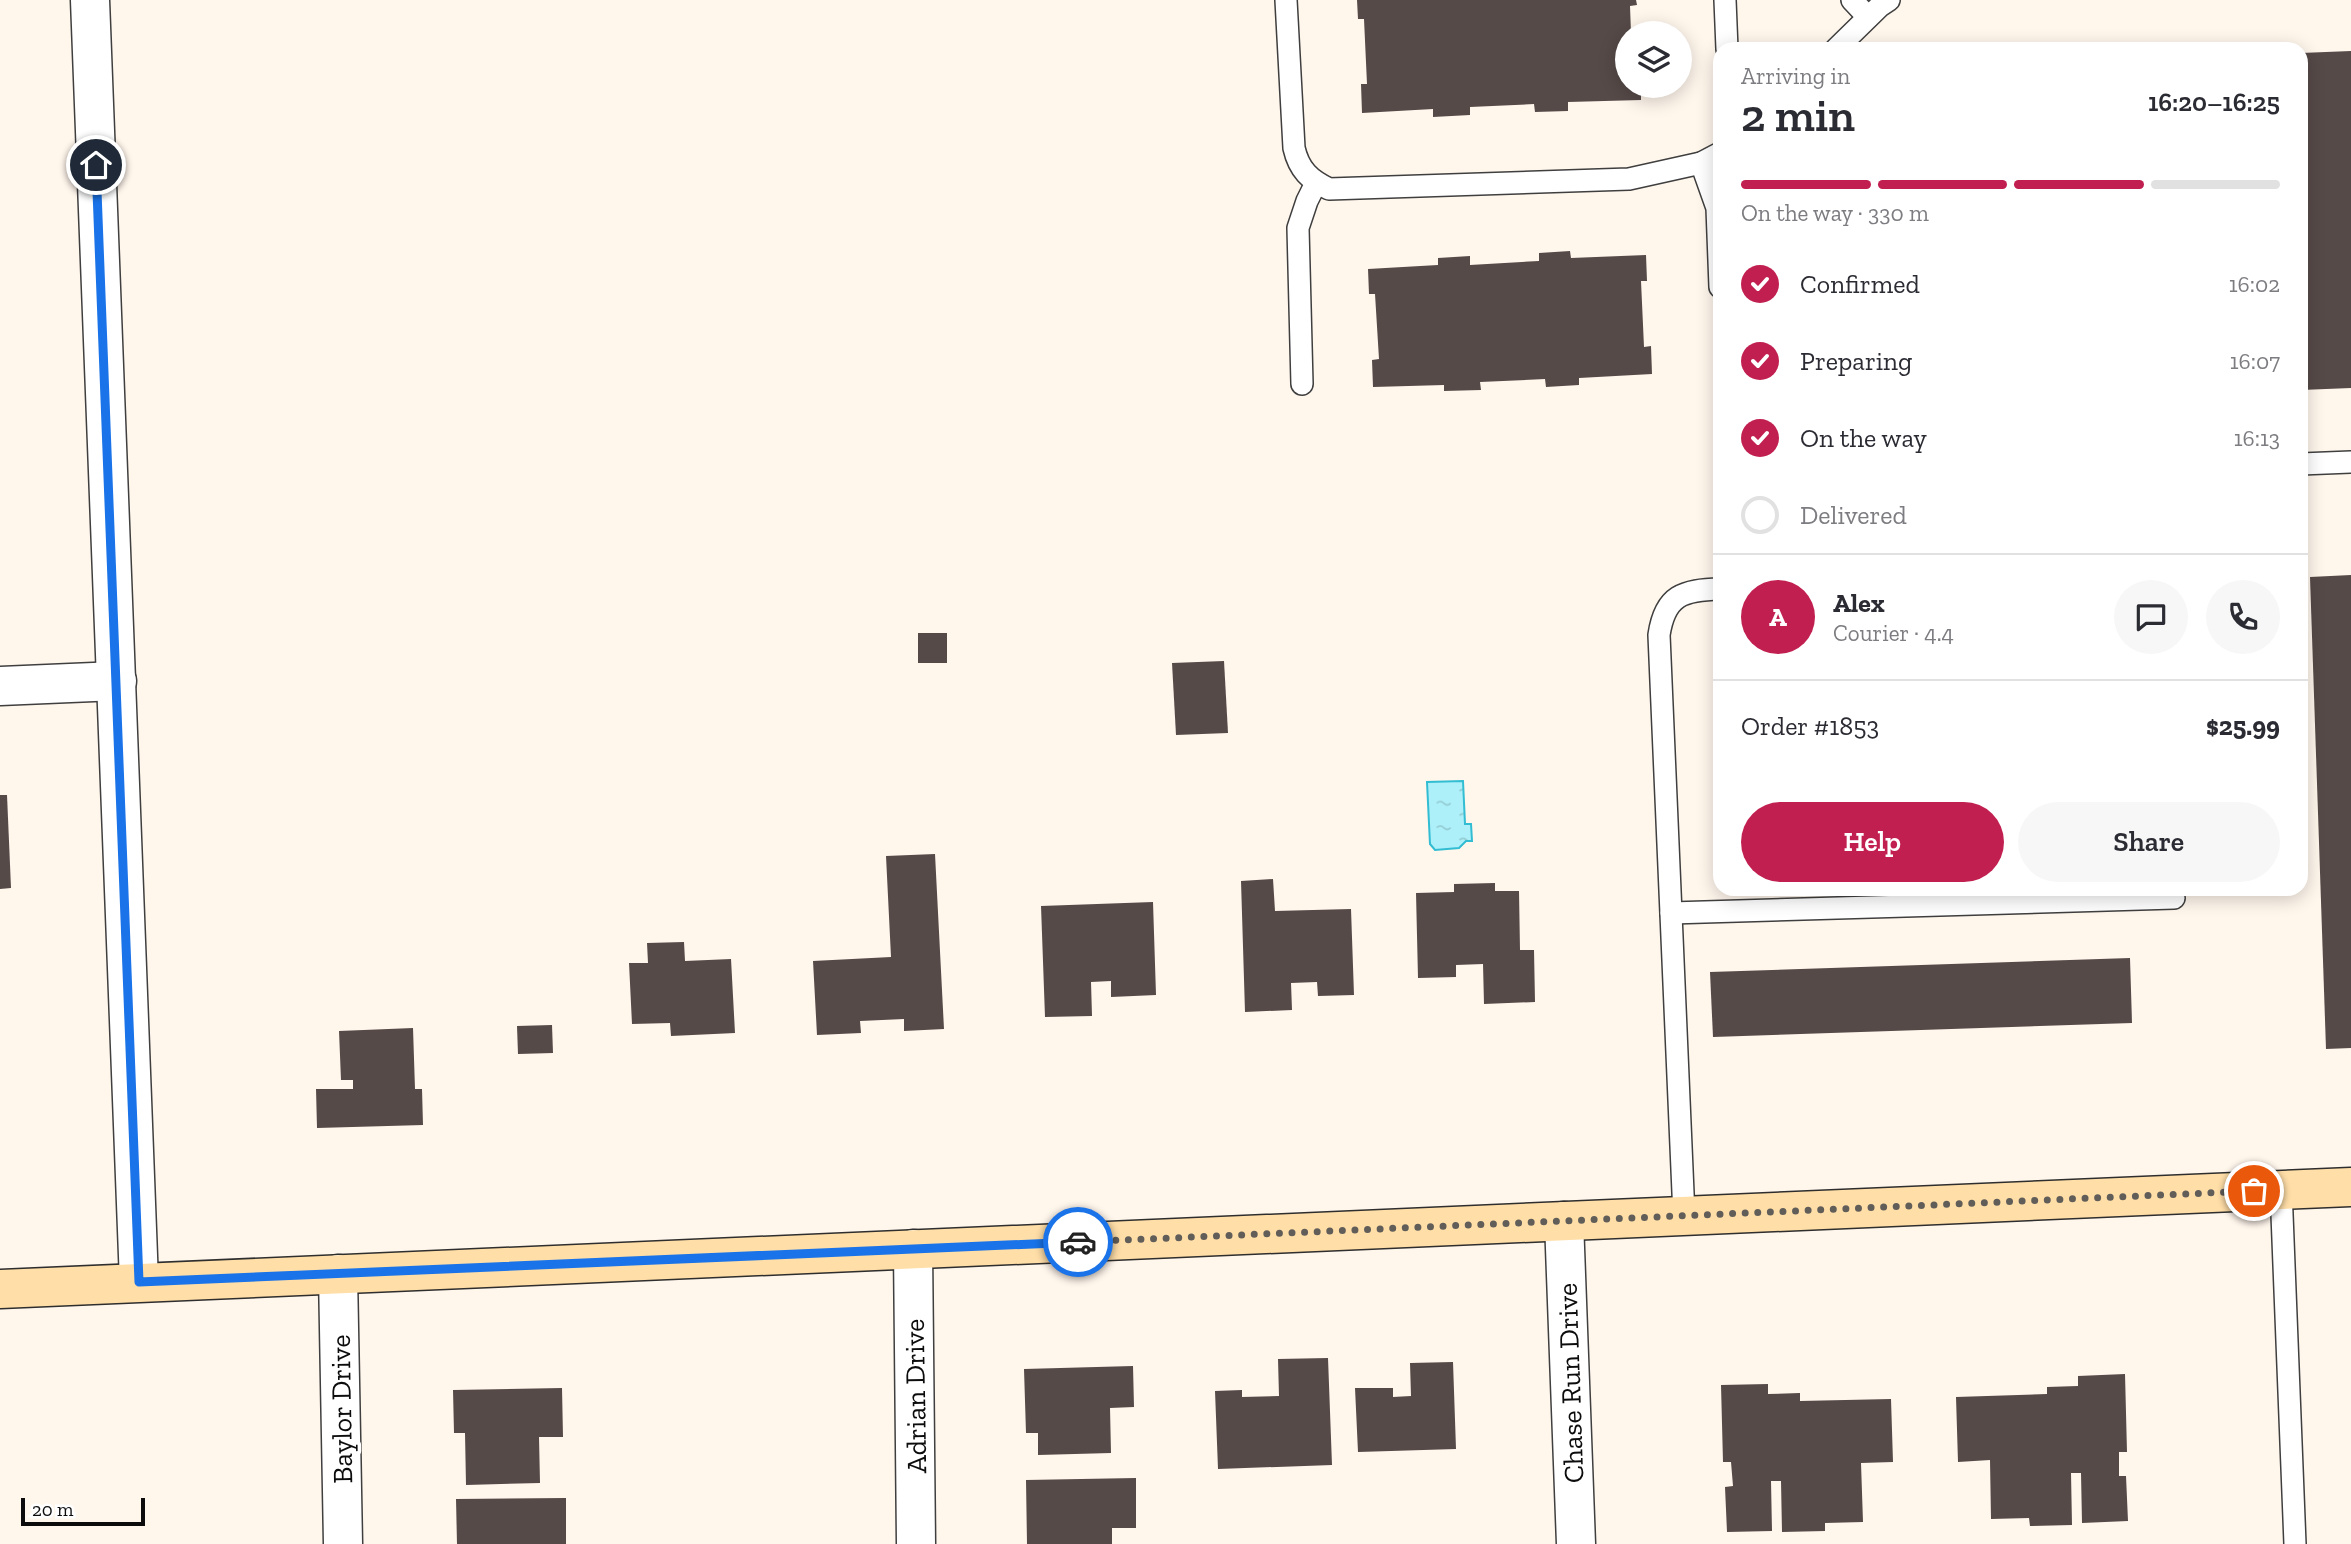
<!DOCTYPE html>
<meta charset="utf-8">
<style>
:root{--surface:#fff;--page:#f7f7f7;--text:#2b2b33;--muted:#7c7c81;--line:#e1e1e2;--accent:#c21f51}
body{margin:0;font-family:"Zilla Slab",serif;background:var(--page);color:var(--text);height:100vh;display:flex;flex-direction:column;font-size:26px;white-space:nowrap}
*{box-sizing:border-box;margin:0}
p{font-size:23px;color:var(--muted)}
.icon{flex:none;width:38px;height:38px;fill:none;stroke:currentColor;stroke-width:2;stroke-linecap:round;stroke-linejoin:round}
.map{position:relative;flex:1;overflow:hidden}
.panel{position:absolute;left:1713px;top:42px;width:595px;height:854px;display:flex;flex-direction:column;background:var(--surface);border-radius:21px;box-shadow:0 4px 18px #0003}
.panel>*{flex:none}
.buttons{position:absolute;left:1615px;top:21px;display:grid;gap:14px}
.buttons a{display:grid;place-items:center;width:77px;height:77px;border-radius:50%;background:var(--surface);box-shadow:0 4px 18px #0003;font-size:35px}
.scale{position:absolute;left:21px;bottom:18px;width:124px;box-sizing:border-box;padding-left:7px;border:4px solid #0c0c0c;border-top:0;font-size:19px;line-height:24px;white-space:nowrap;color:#0c0c0c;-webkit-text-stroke:5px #fff;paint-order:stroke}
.pin{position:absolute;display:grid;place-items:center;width:60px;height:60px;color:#fff;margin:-30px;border:4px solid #fff;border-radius:50%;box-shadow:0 2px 7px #0007}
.courier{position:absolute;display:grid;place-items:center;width:70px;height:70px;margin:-35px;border:5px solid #1a73e8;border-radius:50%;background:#fff;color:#222;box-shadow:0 2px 9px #0007}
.overview em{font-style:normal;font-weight:600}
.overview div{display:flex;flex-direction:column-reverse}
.overview{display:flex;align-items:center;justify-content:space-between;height:119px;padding:0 28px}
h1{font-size:46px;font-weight:600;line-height:52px}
.bar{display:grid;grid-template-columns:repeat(4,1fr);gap:10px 7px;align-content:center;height:84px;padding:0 28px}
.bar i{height:9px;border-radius:5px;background:var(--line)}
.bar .on{background:var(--accent)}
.bar p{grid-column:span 4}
.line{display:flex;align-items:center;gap:18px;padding:0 28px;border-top:2px solid var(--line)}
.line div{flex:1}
.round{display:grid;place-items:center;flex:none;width:74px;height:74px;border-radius:37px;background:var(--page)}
ol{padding:0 28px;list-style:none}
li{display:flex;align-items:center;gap:21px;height:77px}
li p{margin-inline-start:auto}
li .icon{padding:7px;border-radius:50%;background:var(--accent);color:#fff;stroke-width:4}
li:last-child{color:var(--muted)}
li i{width:38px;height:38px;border:4px solid var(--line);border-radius:50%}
.action{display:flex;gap:14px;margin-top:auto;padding:14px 28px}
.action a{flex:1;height:80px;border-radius:42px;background:var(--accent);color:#fff;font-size:28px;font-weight:600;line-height:80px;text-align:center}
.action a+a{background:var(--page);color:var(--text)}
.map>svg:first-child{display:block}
.water{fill:url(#water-ripples);stroke:#32bdd3;stroke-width:2}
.building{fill:#564a48}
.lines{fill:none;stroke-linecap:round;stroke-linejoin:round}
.lane-casing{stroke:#3f3f3f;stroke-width:24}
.street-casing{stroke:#3f3f3f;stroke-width:41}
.secondary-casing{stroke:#2e2e2e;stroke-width:41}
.lane{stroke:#fff;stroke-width:21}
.street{stroke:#fff;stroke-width:38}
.secondary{stroke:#ffdea7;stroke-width:38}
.done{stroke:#615e5a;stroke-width:7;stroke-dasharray:0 12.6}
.route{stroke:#1a73e8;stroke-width:9}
.labels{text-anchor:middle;stroke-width:7;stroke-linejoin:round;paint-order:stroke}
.street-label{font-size:28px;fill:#0c0c0c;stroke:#fff}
</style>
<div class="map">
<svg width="2351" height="1544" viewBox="0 0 2351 1544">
<defs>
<pattern id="water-ripples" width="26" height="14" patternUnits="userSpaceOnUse" patternTransform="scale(1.75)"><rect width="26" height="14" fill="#aef0f9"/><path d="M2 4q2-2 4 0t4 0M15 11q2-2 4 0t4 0" fill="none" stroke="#94cdd4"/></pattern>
</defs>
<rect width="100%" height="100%" fill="#fff6ec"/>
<polygon class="water" points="1463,781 1465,824 1471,824 1472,841 1466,841 1459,848 1435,850 1430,844 1427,782"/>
<g class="building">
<polygon points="1357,0 1636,0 1637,5 1630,6 1631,33 1628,33 1628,86 1641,86 1641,100 1568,102 1568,111 1535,112 1534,104 1470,107 1470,115 1433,117 1433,109 1362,113 1361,84 1367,84 1364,19 1358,19"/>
<polygon points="2351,51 2351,388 2301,390 2301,53"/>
<polygon points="1570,251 1571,258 1646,255 1647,281 1641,281 1644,347 1651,346 1652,374 1579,378 1579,385 1546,387 1545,379 1480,382 1481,390 1444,391 1444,385 1373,387 1372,360 1379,359 1375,294 1369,294 1368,269 1438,265 1438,258 1470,256 1470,265 1539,261 1539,253"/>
<polygon points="2351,575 2351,1048 2326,1049 2310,577"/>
<rect x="918" y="633" width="29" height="30"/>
<polygon points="1224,661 1228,733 1176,735 1172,663"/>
<polygon points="0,795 7,795 11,888 0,889"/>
<polygon points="935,854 944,1029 904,1031 904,1019 860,1021 861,1033 817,1035 813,961 891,957 886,856"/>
<polygon points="1273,879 1275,911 1351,909 1354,995 1318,996 1317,982 1291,983 1292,1010 1245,1012 1241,881"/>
<polygon points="1495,883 1495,891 1519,891 1520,950 1534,950 1535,1002 1484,1004 1483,964 1456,965 1456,977 1418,978 1416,893 1454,892 1454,884"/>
<polygon points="1153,902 1156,995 1111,997 1111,981 1091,982 1092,1016 1045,1017 1041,906"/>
<polygon points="684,942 685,961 731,959 735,1033 671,1036 670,1023 632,1024 629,963 648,963 647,943"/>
<polygon points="2130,958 2132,1023 1713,1037 1710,972"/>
<polygon points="552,1025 553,1053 518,1054 517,1026"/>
<polygon points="413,1028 415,1089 422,1089 423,1125 317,1128 316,1089 353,1089 353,1080 341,1080 339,1031"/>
<polygon points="1328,1358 1332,1465 1218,1469 1215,1391 1242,1390 1242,1397 1279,1396 1278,1359"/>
<polygon points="1453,1362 1456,1449 1358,1452 1355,1388 1393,1388 1393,1397 1411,1396 1410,1363"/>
<polygon points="1133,1366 1134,1407 1110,1408 1111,1453 1038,1455 1038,1433 1026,1433 1024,1369"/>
<polygon points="2125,1374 2127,1452 2119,1452 2119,1476 2126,1476 2128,1521 2082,1523 2081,1473 2071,1473 2072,1525 2030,1526 2029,1518 1991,1519 1990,1460 1958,1462 1956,1397 2047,1394 2047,1387 2078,1386 2078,1376"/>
<polygon points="1768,1384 1768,1394 1800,1393 1800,1401 1891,1399 1893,1462 1861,1463 1863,1522 1825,1523 1825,1531 1782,1532 1781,1481 1771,1481 1772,1531 1727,1532 1725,1487 1733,1486 1731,1462 1723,1462 1721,1385"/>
<polygon points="562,1388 563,1437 539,1437 540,1483 466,1485 465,1433 454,1433 453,1390"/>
<polygon points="1136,1478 1136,1528 1112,1528 1112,1544 1027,1544 1026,1480"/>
<polygon points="566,1498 566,1544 457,1544 456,1499"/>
</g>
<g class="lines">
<defs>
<g id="lane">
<path d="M1286 0 1294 148C1299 170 1310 180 1329 189L1629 179 1701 163 1720 153"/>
<polyline points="1725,0 1727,49"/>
<polyline points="1852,0 1868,17"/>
<polyline points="1836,49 1880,6 1889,0"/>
<polyline points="1701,163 1717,208 1720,287"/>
<polyline points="1302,384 1298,228 1307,201 1316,183"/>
<polyline points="2301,464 2351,462"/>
<polyline points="1671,913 2174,898"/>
<polyline points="2281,1189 2295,1544"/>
<path d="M1684 1216 1659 635C1665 595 1683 590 1720 589"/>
</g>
<g id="street">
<polyline points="90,0 139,1282"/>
<polyline points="0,686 117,681"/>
<polyline points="1564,1221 1576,1544"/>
<polyline points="913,1249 916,1544"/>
<polyline points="338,1274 343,1544"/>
</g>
<polyline id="secondary" points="0,1289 2351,1187"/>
</defs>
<use href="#lane" class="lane-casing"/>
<use href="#street" class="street-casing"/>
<use href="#secondary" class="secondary-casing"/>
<use href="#lane" class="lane"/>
<use href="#street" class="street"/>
<use href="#secondary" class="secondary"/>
</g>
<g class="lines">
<polyline class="done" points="1078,1242 2254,1191"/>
<polyline class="route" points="96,165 139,1282 1078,1242"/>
</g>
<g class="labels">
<g class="street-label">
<text transform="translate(1570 1383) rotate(-92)" y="10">Chase Run Drive</text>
<text transform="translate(915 1396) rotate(-91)" y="10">Adrian Drive</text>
<text transform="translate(341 1409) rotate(-91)" y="10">Baylor Drive</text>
</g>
</g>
</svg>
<div class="buttons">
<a><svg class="icon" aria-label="layers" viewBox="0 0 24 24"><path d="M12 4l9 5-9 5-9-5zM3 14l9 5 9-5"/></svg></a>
</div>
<div class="scale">20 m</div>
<div class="pin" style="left:2254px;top:1191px;background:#ea580c"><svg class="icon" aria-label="bag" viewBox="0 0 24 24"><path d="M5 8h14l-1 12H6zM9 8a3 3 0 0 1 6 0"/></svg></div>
<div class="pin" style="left:96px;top:165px;background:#1f2937"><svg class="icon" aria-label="home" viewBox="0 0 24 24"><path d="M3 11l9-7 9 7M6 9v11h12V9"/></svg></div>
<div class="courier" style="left:1078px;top:1242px"><svg class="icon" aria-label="car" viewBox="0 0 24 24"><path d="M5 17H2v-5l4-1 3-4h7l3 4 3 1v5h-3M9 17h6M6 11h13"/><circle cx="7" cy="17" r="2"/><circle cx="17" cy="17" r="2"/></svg></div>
<section class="panel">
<div class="overview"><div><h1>2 min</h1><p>Arriving in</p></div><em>16:20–16:25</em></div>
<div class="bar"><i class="on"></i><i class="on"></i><i class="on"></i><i></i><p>On the way · 330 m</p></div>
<ol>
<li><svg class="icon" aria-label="check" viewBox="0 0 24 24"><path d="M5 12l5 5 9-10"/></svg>Confirmed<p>16:02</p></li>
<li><svg class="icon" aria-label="check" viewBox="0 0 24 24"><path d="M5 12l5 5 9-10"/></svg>Preparing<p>16:07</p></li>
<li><svg class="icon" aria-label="check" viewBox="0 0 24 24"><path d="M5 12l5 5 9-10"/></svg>On the way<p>16:13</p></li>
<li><i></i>Delivered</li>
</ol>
<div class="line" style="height:126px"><b class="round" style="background:var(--accent);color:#fff">A</b><div><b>Alex</b><p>Courier · 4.4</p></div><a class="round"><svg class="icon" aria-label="chat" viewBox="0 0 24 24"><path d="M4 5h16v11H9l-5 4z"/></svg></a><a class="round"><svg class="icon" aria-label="phone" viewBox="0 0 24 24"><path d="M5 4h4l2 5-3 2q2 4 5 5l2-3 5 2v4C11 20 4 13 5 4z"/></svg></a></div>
<div class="line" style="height:91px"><div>Order #1853</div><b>$25.99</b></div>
<div class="action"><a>Help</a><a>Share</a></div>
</section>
</div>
